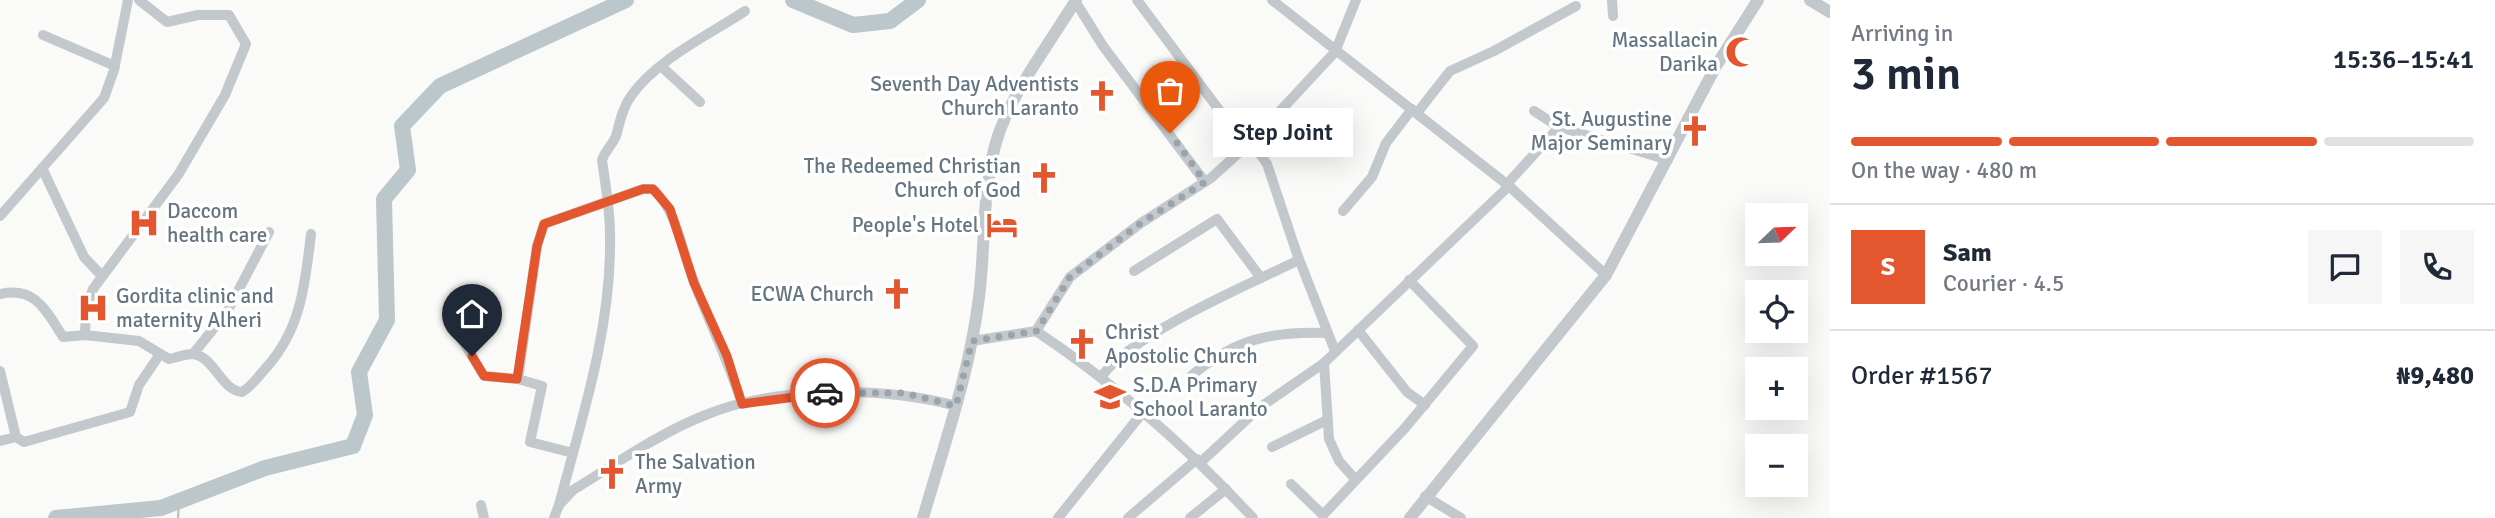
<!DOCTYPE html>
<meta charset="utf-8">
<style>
:root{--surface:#fff;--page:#f6f6f7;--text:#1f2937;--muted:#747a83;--line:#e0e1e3;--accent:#e4572e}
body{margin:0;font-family:Signika,sans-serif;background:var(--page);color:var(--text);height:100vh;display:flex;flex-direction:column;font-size:26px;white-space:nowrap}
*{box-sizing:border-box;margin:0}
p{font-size:23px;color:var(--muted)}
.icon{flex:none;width:38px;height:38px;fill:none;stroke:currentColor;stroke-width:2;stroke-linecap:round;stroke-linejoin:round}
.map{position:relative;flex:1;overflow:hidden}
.sheet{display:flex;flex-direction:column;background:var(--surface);width:665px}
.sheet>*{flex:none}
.needle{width:46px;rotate:67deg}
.tools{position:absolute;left:1745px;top:203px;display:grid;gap:14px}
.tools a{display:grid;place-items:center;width:63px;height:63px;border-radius:0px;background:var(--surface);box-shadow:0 7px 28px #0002;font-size:35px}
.pin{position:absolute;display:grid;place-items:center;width:60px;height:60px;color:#fff;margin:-72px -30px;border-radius:50% 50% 50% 0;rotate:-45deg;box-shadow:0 0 7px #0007}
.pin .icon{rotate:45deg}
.courier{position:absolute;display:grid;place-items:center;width:70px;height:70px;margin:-35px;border:5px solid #e4572e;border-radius:50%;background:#fff;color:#222;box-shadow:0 2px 9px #0007}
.bubble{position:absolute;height:49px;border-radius:0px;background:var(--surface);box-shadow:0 7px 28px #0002;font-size:23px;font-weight:600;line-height:49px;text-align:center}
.headline em{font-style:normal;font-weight:600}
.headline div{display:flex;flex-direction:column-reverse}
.headline{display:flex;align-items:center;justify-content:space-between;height:119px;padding:0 21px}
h1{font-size:46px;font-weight:600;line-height:52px}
.bar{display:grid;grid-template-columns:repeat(4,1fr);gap:10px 7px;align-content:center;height:84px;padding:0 21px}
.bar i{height:9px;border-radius:5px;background:var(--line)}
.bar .active{background:var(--accent)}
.bar p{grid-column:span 4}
.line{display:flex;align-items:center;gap:18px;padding:0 21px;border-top:2px solid var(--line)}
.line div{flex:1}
.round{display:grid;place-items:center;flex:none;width:74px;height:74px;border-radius:0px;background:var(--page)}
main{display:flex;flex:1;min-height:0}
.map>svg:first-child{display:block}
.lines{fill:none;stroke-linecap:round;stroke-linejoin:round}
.stream{stroke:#bbc7cb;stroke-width:2.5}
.river{stroke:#bbc7cb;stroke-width:16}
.minor{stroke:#c3c8cc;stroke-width:10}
.tertiary{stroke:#c3c8cc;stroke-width:12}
.done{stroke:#99a4ac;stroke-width:7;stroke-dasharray:0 12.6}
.route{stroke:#e4572e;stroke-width:9}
.labels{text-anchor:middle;stroke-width:7;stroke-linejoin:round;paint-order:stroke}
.poi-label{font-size:21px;fill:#657683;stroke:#fff;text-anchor:end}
</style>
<main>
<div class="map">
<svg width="1830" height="518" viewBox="0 0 1830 518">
<rect width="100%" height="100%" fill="#fafaf8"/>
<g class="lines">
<polyline class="stream" points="178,518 179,502"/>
<g class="river">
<polyline points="793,0 853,25 890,21 918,0"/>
<polyline points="56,518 161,508 265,468 353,446 365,415 359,372 387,320 384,199 408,170 402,126 440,86 626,0"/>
</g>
<g class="minor">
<polyline points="1137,0 1246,146"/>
<polyline points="1272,0 1509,186 1606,275"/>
<polyline points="1612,0 1613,16"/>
<polyline points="1075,1 1103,46 1205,182"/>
<polyline points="43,35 115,66"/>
<polyline points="662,67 700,102"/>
<polyline points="1534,111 1559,127 1668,160"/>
<polyline points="1417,113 1450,71 1494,51 1576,6"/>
<polyline points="1251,141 1267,164 1297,254 1335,351"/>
<polyline points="42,168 84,257 102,276"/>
<polyline points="1507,184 1559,127"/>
<polyline points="1343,211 1372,177 1386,143 1412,109"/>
<polyline points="0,216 104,98 114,70 128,0"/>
<polyline points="1134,271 1217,219 1261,278"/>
<path d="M0 294C36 286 46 311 63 337L85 335 139 341 169 359C175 358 185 354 192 354 215 356 220 390 242 392 251 387 258 377 265 369 301 330 305 285 311 234"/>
<polyline points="1358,330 1407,392 1425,405"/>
<polyline points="1036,331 1070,277 1141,223 1211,178 1254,139 1335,52 1356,0"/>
<polyline points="85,335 86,308 93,289 178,175 225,95 246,44 229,15 198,15 167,22 139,0"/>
<polyline points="463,341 484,376 518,379 542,386 530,442 573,453"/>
<path d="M972 341 1036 331C1117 385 1187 447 1253 518"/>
<polyline points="193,354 227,312 269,232"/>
<polyline points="1324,363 1329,439 1339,461 1355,479"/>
<polyline points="0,371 16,437 0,441"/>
<path d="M1102 376C1130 335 1251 283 1299 260"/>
<path d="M1191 376C1235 339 1271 331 1327 333"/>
<path d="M518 379 537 246 544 224 643 189H653C679 214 681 250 694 282 710 324 728 360 742 404"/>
<polyline points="16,437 24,442 130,412 139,385 160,354"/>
<polyline points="1272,447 1327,420"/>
<polyline points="1201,462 1259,408 1324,363 1509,186"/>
<polyline points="1291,484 1323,515 1405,428 1473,346 1409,280"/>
<polyline points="1425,496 1461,518"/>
<polyline points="481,505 484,518"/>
<path d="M559 505C581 421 610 333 610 246 611 217 606 188 602 160 605 151 613 144 616 136 620 122 622 109 631 96 657 59 709 35 745 11"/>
<path d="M554 518 559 505 573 490C614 465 658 434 703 416 774 386 883 386 956 406"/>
<polyline points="1058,518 1143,412"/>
<polyline points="1128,518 1197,459"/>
<polyline points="1190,518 1226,489"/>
</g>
<g class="tertiary">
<polyline points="1810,0 1830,12"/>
<path d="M923 518C944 445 970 372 979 297 986 243 981 185 999 133 1016 86 1050 43 1076 0"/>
<polyline points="1410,518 1606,275 1716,66 1758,0"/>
</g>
</g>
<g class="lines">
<polyline class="done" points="825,393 904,393 956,406 972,341 1037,331 1070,277 1141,223 1205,182 1170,133"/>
<polyline class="route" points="472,356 484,376 517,379 537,246 544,224 643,189 653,189 670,209 694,283 727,356 742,404 825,393"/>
</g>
<defs>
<symbol id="mosque-bare" viewBox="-9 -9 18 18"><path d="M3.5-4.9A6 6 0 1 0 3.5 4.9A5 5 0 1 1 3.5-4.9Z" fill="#e4572e" stroke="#fff" stroke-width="2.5" paint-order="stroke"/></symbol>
<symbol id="church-bare" viewBox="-9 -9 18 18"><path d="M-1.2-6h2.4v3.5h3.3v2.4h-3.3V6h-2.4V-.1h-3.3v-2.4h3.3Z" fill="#e4572e" stroke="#fff" stroke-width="2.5" paint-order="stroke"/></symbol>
<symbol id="hospital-bare" viewBox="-9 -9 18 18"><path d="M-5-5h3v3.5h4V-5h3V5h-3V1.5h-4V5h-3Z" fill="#e4572e" stroke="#fff" stroke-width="2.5" paint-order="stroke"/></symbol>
<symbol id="hotel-bare" viewBox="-9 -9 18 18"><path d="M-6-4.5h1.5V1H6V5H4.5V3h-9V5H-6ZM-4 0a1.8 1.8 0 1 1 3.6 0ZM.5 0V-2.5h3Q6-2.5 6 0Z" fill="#e4572e" stroke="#fff" stroke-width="2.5" paint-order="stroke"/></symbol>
<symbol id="school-bare" viewBox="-9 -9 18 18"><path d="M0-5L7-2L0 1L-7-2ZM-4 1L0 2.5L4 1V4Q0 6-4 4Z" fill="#e4572e" stroke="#fff" stroke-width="2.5" paint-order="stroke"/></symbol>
</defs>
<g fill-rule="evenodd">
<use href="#mosque-bare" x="1719" y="30" width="44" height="44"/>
<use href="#church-bare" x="1080" y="74" width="44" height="44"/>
<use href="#church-bare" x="1673" y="109" width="44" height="44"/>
<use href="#church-bare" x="1022" y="156" width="44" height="44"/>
<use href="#hospital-bare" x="122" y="201" width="44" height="44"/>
<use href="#hotel-bare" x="980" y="203" width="44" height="44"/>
<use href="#church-bare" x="875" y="272" width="44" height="44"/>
<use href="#hospital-bare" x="71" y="286" width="44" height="44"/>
<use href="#church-bare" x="1060" y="322" width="44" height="44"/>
<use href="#school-bare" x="1088" y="375" width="44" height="44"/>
<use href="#church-bare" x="590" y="452" width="44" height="44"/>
</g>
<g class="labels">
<g class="poi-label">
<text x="1718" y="47">Massallacin<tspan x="1718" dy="24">Darika</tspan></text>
<text x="1079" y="91">Seventh Day Adventists<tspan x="1079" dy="24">Church Laranto</tspan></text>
<text x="1672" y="126">St. Augustine<tspan x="1672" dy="24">Major Seminary</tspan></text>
<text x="1021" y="173">The Redeemed Christian<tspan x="1021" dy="24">Church of God</tspan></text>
<text x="167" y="218" text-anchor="start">Daccom<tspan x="167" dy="24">health care</tspan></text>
<text x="979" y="232">People's Hotel</text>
<text x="874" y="301">ECWA Church</text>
<text x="116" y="303" text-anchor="start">Gordita clinic and<tspan x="116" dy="24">maternity Alheri</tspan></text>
<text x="1105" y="339" text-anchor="start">Christ<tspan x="1105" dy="24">Apostolic Church</tspan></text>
<text x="1133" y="392" text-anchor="start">S.D.A Primary<tspan x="1133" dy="24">School Laranto</tspan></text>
<text x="635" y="469" text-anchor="start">The Salvation<tspan x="635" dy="24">Army</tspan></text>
</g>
</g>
</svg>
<div class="tools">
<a><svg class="needle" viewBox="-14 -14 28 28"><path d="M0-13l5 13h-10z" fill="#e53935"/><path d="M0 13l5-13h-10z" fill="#747a83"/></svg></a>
<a><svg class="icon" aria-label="locate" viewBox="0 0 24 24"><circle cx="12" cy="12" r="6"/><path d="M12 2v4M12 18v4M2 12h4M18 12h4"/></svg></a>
<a>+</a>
<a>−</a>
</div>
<div class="pin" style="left:1170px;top:133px;background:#ea580c"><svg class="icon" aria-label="bag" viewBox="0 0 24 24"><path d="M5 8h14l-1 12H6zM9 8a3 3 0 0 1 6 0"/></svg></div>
<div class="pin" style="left:472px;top:356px;background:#1f2937"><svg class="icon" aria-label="home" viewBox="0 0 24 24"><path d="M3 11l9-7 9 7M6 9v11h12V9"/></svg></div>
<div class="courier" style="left:825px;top:393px"><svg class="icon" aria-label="car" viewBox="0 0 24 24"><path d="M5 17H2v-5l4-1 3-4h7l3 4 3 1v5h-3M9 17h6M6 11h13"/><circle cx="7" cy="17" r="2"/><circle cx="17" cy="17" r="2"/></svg></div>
<div class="bubble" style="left:1213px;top:108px;width:140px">Step Joint</div>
</div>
<section class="sheet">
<div class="headline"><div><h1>3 min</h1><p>Arriving in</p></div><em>15:36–15:41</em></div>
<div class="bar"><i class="active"></i><i class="active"></i><i class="active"></i><i></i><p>On the way · 480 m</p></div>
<div class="line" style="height:126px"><b class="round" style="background:var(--accent);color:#fff">S</b><div><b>Sam</b><p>Courier · 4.5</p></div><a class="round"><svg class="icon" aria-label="chat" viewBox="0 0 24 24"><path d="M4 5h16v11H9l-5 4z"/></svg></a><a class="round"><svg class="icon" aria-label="phone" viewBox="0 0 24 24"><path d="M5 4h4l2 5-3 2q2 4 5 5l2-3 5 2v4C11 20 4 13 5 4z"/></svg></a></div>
<div class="line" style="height:91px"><div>Order #1567</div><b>₦9,480</b></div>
</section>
</main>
